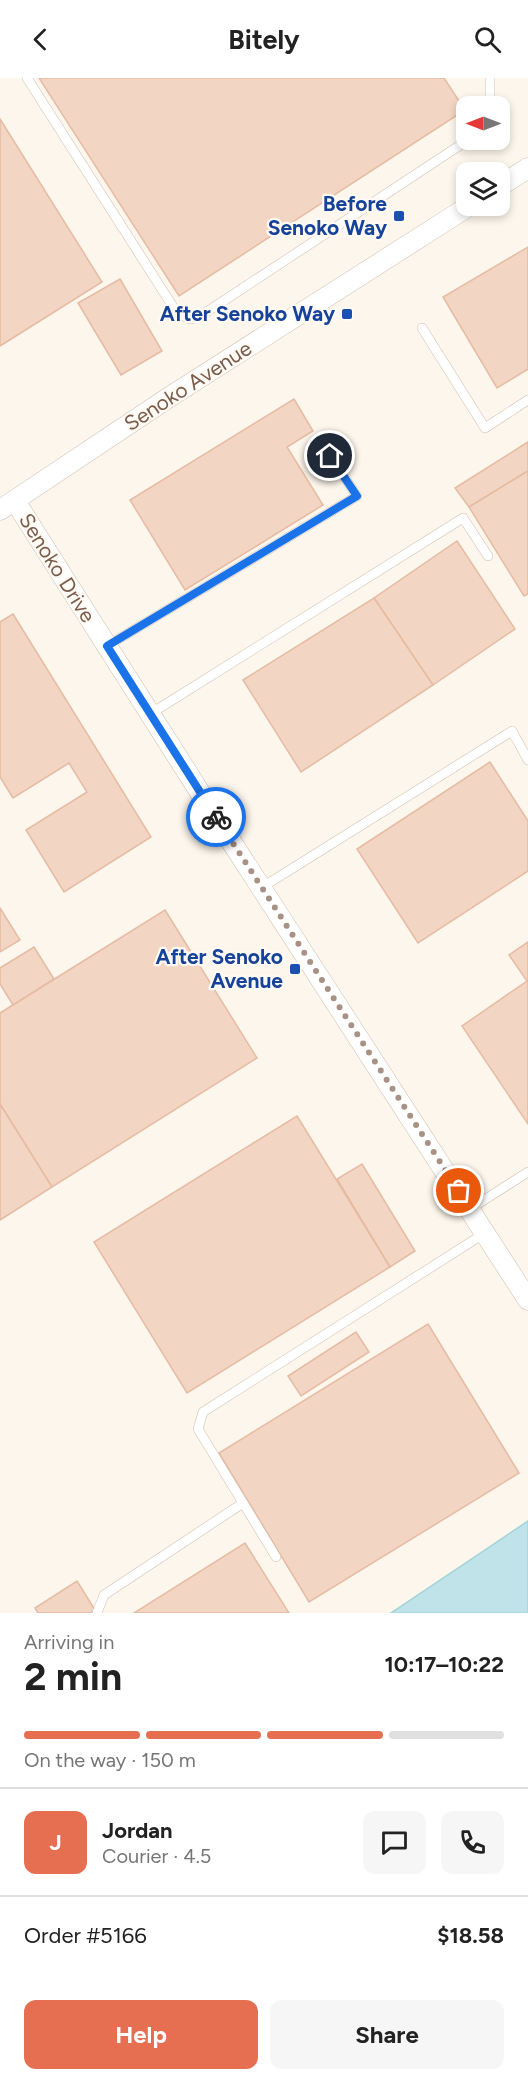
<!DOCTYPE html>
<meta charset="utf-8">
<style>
:root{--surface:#fff;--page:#f6f6f6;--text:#222;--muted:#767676;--line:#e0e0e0;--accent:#e76f51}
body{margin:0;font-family:Figtree,sans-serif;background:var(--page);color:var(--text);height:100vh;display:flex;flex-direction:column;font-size:22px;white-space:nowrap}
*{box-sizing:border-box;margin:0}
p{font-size:20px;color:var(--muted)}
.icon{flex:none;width:33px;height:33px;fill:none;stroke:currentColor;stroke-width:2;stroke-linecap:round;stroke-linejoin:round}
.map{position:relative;height:1535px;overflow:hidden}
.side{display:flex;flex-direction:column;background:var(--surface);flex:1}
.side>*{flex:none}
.needle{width:39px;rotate:270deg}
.fabs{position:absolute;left:456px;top:18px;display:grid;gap:12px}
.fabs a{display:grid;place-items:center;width:54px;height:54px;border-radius:12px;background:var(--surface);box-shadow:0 3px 9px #0003;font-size:30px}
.pin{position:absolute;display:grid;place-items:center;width:51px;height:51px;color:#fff;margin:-26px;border:3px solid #fff;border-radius:50%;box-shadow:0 2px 6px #0007}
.courier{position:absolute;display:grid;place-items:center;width:60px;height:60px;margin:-30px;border:4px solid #1a73e8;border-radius:50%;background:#fff;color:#222;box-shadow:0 2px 8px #0007}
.summary em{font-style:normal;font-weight:700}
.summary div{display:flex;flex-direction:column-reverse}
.summary{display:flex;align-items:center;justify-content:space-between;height:102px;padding:0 24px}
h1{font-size:39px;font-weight:700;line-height:45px}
.bar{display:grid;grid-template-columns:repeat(4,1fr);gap:9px 6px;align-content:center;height:72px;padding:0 24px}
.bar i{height:8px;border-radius:4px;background:var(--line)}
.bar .current{background:var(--accent)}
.bar p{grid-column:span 4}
.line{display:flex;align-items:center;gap:15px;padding:0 24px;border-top:2px solid var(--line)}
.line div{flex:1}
.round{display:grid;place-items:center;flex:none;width:63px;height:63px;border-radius:12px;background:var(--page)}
.button{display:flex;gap:12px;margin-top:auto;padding:12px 24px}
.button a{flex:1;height:69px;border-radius:12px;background:var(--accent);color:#fff;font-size:24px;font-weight:700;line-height:69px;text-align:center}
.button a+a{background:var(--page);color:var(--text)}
header{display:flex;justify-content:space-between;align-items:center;height:78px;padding:0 24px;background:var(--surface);font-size:27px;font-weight:700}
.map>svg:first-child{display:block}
.water{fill:#bfe3e8;stroke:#a5d3da;stroke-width:1.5}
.building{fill:#f3d5c3;stroke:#e6bba3;stroke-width:1.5}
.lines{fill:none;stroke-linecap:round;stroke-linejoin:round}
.lane-casing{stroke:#d1beb0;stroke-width:10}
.street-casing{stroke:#d1beb0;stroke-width:21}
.lane{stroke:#fff;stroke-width:9}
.street{stroke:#fff;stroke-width:20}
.done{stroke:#a89285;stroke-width:6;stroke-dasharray:0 10.8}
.route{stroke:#1a73e8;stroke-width:8}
.transit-dot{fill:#1a4fb4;stroke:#fffaf3;stroke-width:2}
.labels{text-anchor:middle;stroke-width:4.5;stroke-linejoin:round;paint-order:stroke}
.transit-label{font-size:21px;font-weight:bold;fill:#164399;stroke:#fffaf3;text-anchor:end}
.street-label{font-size:21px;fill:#7a5c4d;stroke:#fffaf3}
</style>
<header><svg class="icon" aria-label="back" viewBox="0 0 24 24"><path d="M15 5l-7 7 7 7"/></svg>Bitely<svg class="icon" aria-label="search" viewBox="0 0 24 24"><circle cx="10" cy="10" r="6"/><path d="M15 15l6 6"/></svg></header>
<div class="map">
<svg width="528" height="1535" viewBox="0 0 528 1535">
<rect width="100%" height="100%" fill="#fdf6ec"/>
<polygon class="water" points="528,1443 528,1535 391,1535"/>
<g class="building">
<polygon points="39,0 444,0 465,32 179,218"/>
<polygon points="0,41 102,204 0,268"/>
<polygon points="528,169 528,291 497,310 443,219"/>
<polygon points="120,201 162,273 121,297 78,225"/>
<polygon points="294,321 313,353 287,369 323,427 185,512 130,422"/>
<polygon points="528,364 528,393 469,429 455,410"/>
<polygon points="528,393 528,516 524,518 469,429"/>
<polygon points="457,463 515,551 433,607 374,520"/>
<polygon points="374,520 433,607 301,694 243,602"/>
<polygon points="13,536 151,759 64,814 26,752 87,714 69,685 13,720 0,699 0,544"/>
<polygon points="490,684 528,743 528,793 418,865 357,771"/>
<polygon points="0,830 20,862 0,874"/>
<polygon points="165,832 257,980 52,1109 0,1026 0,935"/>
<polygon points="528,864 528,1046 462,948 527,903 509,877"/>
<polygon points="34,869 54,901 13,927 0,906 0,890"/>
<polygon points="0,1026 52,1109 0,1142"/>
<polygon points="297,1038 390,1189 187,1315 94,1164"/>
<polygon points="362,1086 415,1173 390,1189 337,1101"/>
<polygon points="428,1246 519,1395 309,1524 219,1375"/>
<polygon points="356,1254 369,1274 301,1318 288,1298"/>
<polygon points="245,1465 289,1535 134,1535"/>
<polygon points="77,1503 95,1532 90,1535 38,1535 35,1530"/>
</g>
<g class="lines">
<defs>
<g id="lane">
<polyline points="27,0 177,235 190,241 199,239 468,62"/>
<polyline points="490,0 490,28"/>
<polyline points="422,250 485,350 528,322"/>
<polyline points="107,568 357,418 330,378"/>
<polyline points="150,636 463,440 488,478"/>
<polyline points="261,810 512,653 528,682"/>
<polyline points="470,1131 528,1094"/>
<polyline points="276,1479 198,1351 203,1334 485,1155"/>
<polyline points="97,1535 104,1517 243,1425"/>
</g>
<g id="street">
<polyline points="500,108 528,90"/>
<polyline points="15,423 227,757 528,1222"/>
<polyline points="0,432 171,318 469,128"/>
</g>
</defs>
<use href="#lane" class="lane-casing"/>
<use href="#street" class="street-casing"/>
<use href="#lane" class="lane"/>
<use href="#street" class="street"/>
</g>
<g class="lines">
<polyline class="done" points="216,739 459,1113"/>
<polyline class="route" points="216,739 107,568 357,418 330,378"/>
</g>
<g class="transit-dot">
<rect x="393" y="132" width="12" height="12" rx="3"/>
<rect x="341" y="230" width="12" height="12" rx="3"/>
<rect x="289" y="885" width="12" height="12" rx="3"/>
</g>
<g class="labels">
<g class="transit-label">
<text x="387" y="133">Before<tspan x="387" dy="24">Senoko Way</tspan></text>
<text x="335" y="243">After Senoko Way</text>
<text x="283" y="886">After Senoko<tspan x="283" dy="24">Avenue</tspan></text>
</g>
<g class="street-label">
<text transform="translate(188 308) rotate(-33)" y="7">Senoko Avenue</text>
<text transform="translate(57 490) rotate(58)" y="7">Senoko Drive</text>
</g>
</g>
</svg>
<div class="fabs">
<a><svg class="needle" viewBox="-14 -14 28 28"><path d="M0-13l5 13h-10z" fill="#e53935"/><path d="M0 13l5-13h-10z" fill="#767676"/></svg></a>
<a><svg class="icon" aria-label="layers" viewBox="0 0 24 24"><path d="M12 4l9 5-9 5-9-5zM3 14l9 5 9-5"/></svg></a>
</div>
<div class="pin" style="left:459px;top:1113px;background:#ea580c"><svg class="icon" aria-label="bag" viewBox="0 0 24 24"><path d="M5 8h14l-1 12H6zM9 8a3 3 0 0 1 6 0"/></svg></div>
<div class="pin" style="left:330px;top:378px;background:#1f2937"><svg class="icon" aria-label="home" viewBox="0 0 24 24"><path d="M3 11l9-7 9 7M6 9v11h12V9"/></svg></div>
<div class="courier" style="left:216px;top:739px"><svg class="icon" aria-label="bike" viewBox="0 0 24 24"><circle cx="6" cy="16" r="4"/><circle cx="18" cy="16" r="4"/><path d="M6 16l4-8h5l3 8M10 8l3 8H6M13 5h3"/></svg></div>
</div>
<section class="side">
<div class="summary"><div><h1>2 min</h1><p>Arriving in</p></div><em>10:17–10:22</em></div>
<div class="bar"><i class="current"></i><i class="current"></i><i class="current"></i><i></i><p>On the way · 150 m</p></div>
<div class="line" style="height:108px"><b class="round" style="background:var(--accent);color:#fff">J</b><div><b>Jordan</b><p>Courier · 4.5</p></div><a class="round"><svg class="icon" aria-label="chat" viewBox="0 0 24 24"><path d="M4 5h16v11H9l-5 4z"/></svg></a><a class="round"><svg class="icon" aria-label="phone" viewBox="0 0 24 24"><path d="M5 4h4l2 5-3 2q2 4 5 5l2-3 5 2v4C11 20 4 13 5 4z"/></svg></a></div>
<div class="line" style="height:78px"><div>Order #5166</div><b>$18.58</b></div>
<div class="button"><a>Help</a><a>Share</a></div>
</section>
